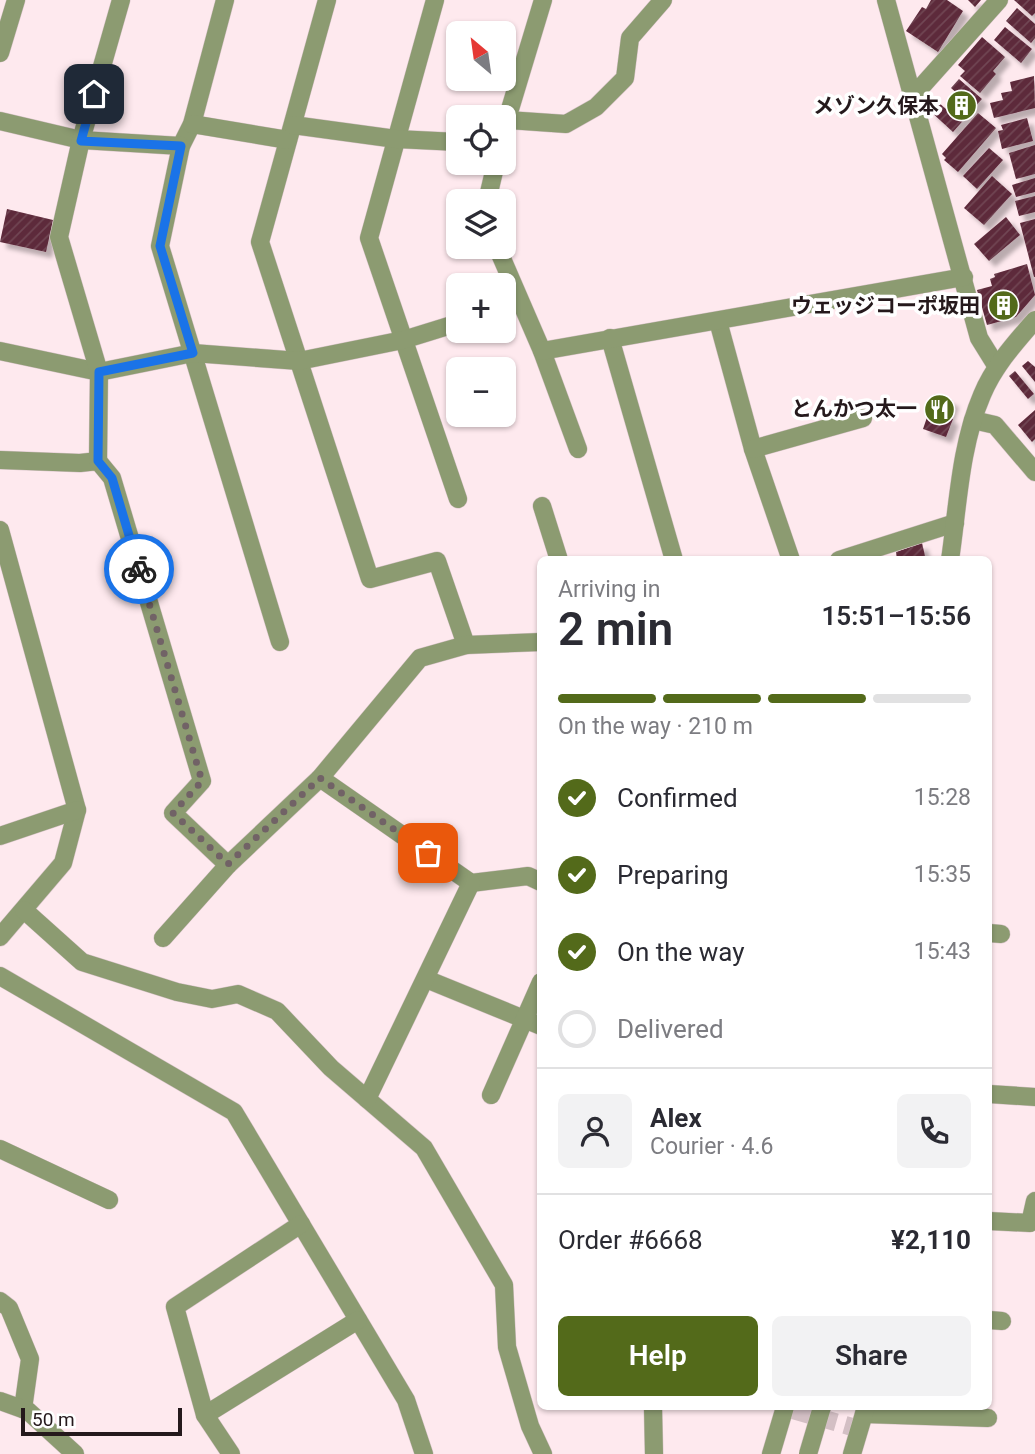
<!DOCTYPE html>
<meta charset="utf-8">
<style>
:root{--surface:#fff;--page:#f2f2f3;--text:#2b2b33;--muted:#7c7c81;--line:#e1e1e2;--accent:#536a1a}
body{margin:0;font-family:Roboto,"Noto Sans JP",sans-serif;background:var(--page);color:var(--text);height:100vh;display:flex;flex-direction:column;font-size:26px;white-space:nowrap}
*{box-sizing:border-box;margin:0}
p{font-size:23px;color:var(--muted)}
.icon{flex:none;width:38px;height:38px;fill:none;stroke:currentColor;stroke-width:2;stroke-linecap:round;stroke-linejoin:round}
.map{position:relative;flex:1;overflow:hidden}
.drawer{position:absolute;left:537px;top:556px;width:455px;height:854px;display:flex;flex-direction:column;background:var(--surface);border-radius:10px;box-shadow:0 2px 5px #0004}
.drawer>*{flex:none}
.needle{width:46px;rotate:331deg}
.buttons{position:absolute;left:446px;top:21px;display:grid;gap:14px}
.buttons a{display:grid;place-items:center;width:70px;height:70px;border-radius:10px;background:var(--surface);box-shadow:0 2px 5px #0004;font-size:35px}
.scale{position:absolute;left:21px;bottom:18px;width:161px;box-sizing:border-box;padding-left:7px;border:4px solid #25191c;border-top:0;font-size:19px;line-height:24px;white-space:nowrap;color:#25191c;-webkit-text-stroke:5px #fff;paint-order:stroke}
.pin{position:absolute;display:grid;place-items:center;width:60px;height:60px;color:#fff;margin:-30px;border-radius:14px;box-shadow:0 4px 10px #0006}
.courier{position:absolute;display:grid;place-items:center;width:70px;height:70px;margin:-35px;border:5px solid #1a73e8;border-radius:50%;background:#fff;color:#222;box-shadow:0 2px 9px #0007}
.overview em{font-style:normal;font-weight:600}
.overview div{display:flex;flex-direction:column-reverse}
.overview{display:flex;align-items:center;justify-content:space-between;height:119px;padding:0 21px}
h1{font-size:46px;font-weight:600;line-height:52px}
.bar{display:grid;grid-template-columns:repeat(4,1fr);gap:10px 7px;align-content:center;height:84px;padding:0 21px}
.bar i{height:9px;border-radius:5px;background:var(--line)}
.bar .selected{background:var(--accent)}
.bar p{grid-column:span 4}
.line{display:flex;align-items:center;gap:18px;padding:0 21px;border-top:2px solid var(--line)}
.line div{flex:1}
.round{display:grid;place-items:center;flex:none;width:74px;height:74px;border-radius:10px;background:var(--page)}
ol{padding:0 21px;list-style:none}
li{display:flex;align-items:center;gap:21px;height:77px}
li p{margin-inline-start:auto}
li .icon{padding:7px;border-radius:50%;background:var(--accent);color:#fff;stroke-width:4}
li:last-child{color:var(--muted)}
li i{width:38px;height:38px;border:4px solid var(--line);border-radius:50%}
.button{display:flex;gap:14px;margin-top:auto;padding:14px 21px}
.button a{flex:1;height:80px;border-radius:10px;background:var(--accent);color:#fff;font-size:28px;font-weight:600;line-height:80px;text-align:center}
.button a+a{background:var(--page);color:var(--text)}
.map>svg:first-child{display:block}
.building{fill:url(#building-hatch);filter:url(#shadow)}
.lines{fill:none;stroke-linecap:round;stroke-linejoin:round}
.minor-tunnel{stroke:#d3bfc4;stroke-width:18;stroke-dasharray:18 9;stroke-linecap:butt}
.minor-casing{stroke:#d7c4c8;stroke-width:19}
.minor{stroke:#8c9b71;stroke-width:18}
.minor-bridge-casing{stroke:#d7c4c8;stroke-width:19;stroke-linecap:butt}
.minor-bridge{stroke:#8c9b71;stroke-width:18}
.done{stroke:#716266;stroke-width:7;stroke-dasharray:0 12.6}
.route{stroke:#1a73e8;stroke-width:9}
.labels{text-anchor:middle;stroke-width:7;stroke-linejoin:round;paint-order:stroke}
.poi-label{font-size:21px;font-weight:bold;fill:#25191c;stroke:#fff;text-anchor:end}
</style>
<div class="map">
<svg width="1035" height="1454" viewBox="0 0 1035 1454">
<defs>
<pattern id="building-hatch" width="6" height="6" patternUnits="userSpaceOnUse" patternTransform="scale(1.75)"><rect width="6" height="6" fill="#5d293a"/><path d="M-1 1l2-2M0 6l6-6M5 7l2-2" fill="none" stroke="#704654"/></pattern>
<filter id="shadow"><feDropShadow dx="6" dy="6" stdDeviation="2" flood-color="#0004"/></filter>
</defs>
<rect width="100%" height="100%" fill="#fee9ee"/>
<g class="building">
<polygon points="931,0 947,0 963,11 938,52 906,31 922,7 926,9"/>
<polygon points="968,0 981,0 975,7"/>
<polygon points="1014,0 1035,0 1035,13 1032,16"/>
<polygon points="1017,8 1035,24 1035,38 1031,43 1006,21"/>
<polygon points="1005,27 1032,49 1021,63 994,40"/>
<polygon points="982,37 1005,57 993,71 996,74 980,93 960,76 965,71 958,65"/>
<polygon points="1034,76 1035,108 994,118 990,103 1003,100 1001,93 1012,91 1010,82"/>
<polygon points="959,79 982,99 953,132 930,111 938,102 946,109 951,104 959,95 951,88"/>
<polygon points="978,113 996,128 958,172 944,160 946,158 942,154"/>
<polygon points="1027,118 1033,141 1002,149 998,131 1003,130 1001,125"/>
<polygon points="1035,145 1035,174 1016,179 1009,153"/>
<polygon points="989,148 1003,160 977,189 963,176"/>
<polygon points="992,176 1012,194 984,225 964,208"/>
<polygon points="1035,178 1035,192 1016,197 1012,185"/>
<polygon points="1035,196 1035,212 1019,216 1015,201"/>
<polygon points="7,209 53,220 46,252 0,242"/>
<polygon points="1006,217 1020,235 989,261 974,244"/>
<polygon points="1035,219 1035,277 1034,277 1020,223"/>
<polygon points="1027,264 1035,295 1016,317 987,325 977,290 992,286 990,279 995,277 994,274"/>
<polygon points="1028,361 1035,367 1035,382 1022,366"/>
<polygon points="1015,371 1034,394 1028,399 1009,376"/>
<polygon points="935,394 953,401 948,417 953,419 946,437 923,429"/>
<polygon points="1035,410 1035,439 1032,442 1018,425"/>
<polygon points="922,543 926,560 897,560 896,552"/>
</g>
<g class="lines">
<polyline class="minor-tunnel" points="793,1410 852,1427"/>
<defs>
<g id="minor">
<polyline points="225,0 192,124 181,146 160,246 280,642"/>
<polyline points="327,0 260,242 370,579 437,561 466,645"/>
<polyline points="435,0 369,238 458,499"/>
<polyline points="886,0 979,338 997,367"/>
<polyline points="0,53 16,0"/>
<polyline points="914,95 999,0"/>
<polyline points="507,120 566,124 596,107 625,78 630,38 663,0"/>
<polyline points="0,121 81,140 181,146"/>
<polyline points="192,124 288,140"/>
<polyline points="293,125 396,139 458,142"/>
<polyline points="504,129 543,0"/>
<polyline points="487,201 496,163"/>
<polyline points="497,247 542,351 578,449"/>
<polyline points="718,321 753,449 791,560"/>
<polyline points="610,338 674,560"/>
<polyline points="0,351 99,372 193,353 299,361 403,340 458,323"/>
<polyline points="542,351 964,277"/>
<polyline points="973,420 995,425 1035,472"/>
<polyline points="753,449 863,418"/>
<polyline points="0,460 80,463 98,461 112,478 202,781 173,813 228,865"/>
<polyline points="98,461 99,372 59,237 81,140 121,0"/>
<polyline points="542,506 559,560"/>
<polyline points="0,530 77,810 63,863 0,937"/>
<polyline points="839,560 955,523"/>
<path d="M950 560C958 506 960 446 982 395 994 366 1015 343 1035 320"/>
<polyline points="320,778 471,883 528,876 541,882"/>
<polyline points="0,836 77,810"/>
<polyline points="24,910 82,962 177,992 212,999 238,994 277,1011 331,1068 424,1148 504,1285 507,1347 530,1426 543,1454"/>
<polyline points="989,933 1001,934"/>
<polyline points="163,938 228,865 320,778 420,658 466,645 541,642"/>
<polyline points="0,976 234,1112 406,1400 424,1454"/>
<polyline points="426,979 541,1026"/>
<polyline points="989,1094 1035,1097"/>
<polyline points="491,1095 541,982"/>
<polyline points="367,1099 471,883"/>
<polyline points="0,1149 109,1200"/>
<polyline points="989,1221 1030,1223 1035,1201"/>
<polyline points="0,1301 9,1308 30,1359 23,1409"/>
<polyline points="989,1320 1002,1321"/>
<polyline points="0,1401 28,1411 75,1454"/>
<polyline points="653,1407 654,1454"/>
<polyline points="864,1414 988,1418"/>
<polyline points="205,1415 358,1320"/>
<polyline points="231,1454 205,1415 175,1307 301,1224"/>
<polyline points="771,1454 785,1407"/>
<polyline points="852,1454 866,1407"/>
</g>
</defs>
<use href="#minor" class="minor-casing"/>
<use href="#minor" class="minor"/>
<defs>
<polyline id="minor-bridge" points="808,1454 822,1407"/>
</defs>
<use href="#minor-bridge" class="minor-bridge-casing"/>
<use href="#minor-bridge" class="minor-bridge"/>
</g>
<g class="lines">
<polyline class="done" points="139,569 202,781 173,813 228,864 320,778 428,853"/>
<polyline class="route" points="94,94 81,141 181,146 160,246 193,353 99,372 98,461 112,478 139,569"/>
</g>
<defs>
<symbol id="building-disc" viewBox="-11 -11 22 22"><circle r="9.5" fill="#536a1a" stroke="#fff"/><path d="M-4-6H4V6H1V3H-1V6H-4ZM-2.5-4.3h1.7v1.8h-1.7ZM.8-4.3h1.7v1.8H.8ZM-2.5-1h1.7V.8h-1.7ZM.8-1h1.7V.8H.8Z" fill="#fff"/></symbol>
<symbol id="restaurant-disc" viewBox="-11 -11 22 22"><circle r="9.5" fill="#536a1a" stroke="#fff"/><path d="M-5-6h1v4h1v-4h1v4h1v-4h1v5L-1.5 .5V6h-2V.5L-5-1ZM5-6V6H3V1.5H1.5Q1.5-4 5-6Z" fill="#fff"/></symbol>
</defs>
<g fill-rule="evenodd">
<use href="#building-disc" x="944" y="88" width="35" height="35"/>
<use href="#building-disc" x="986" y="288" width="35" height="35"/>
<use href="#restaurant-disc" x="922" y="392" width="35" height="35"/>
</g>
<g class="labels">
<g class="poi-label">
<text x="939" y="113">メゾン久保本</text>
<text x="980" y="313">ウェッジコーポ坂田</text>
<text x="917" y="416">とんかつ太一</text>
</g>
</g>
</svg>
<div class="buttons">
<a><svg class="needle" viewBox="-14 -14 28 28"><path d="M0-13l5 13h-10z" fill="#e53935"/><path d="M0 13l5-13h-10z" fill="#7c7c81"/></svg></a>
<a><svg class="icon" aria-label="locate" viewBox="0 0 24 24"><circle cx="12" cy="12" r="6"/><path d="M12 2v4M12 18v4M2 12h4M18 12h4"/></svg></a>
<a><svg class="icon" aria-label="layers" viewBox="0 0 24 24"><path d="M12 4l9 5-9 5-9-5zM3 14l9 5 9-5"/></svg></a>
<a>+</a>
<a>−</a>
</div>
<div class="scale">50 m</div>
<div class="pin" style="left:428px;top:853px;background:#ea580c"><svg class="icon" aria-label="bag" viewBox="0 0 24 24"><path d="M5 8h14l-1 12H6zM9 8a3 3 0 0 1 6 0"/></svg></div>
<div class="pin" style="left:94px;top:94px;background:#1f2937"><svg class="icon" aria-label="home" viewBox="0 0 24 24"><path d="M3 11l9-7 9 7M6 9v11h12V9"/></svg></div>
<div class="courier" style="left:139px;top:569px"><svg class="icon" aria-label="bike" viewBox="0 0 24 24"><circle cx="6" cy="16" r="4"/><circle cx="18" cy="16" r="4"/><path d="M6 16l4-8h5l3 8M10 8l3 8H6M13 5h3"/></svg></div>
<section class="drawer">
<div class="overview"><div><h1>2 min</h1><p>Arriving in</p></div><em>15:51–15:56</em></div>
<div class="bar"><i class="selected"></i><i class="selected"></i><i class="selected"></i><i></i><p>On the way · 210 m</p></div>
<ol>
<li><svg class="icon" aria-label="check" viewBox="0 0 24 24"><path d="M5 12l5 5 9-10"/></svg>Confirmed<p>15:28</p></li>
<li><svg class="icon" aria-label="check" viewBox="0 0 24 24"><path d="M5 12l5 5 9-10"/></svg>Preparing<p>15:35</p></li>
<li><svg class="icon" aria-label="check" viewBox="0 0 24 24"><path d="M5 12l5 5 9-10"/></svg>On the way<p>15:43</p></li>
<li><i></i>Delivered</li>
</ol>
<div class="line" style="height:126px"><a class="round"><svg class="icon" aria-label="person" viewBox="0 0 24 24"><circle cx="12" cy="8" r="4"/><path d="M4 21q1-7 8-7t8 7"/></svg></a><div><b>Alex</b><p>Courier · 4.6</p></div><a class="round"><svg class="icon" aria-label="phone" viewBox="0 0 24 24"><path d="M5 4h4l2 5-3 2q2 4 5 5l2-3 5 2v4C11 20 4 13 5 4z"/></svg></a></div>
<div class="line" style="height:91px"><div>Order #6668</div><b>¥2,110</b></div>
<div class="button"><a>Help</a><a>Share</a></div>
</section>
</div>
